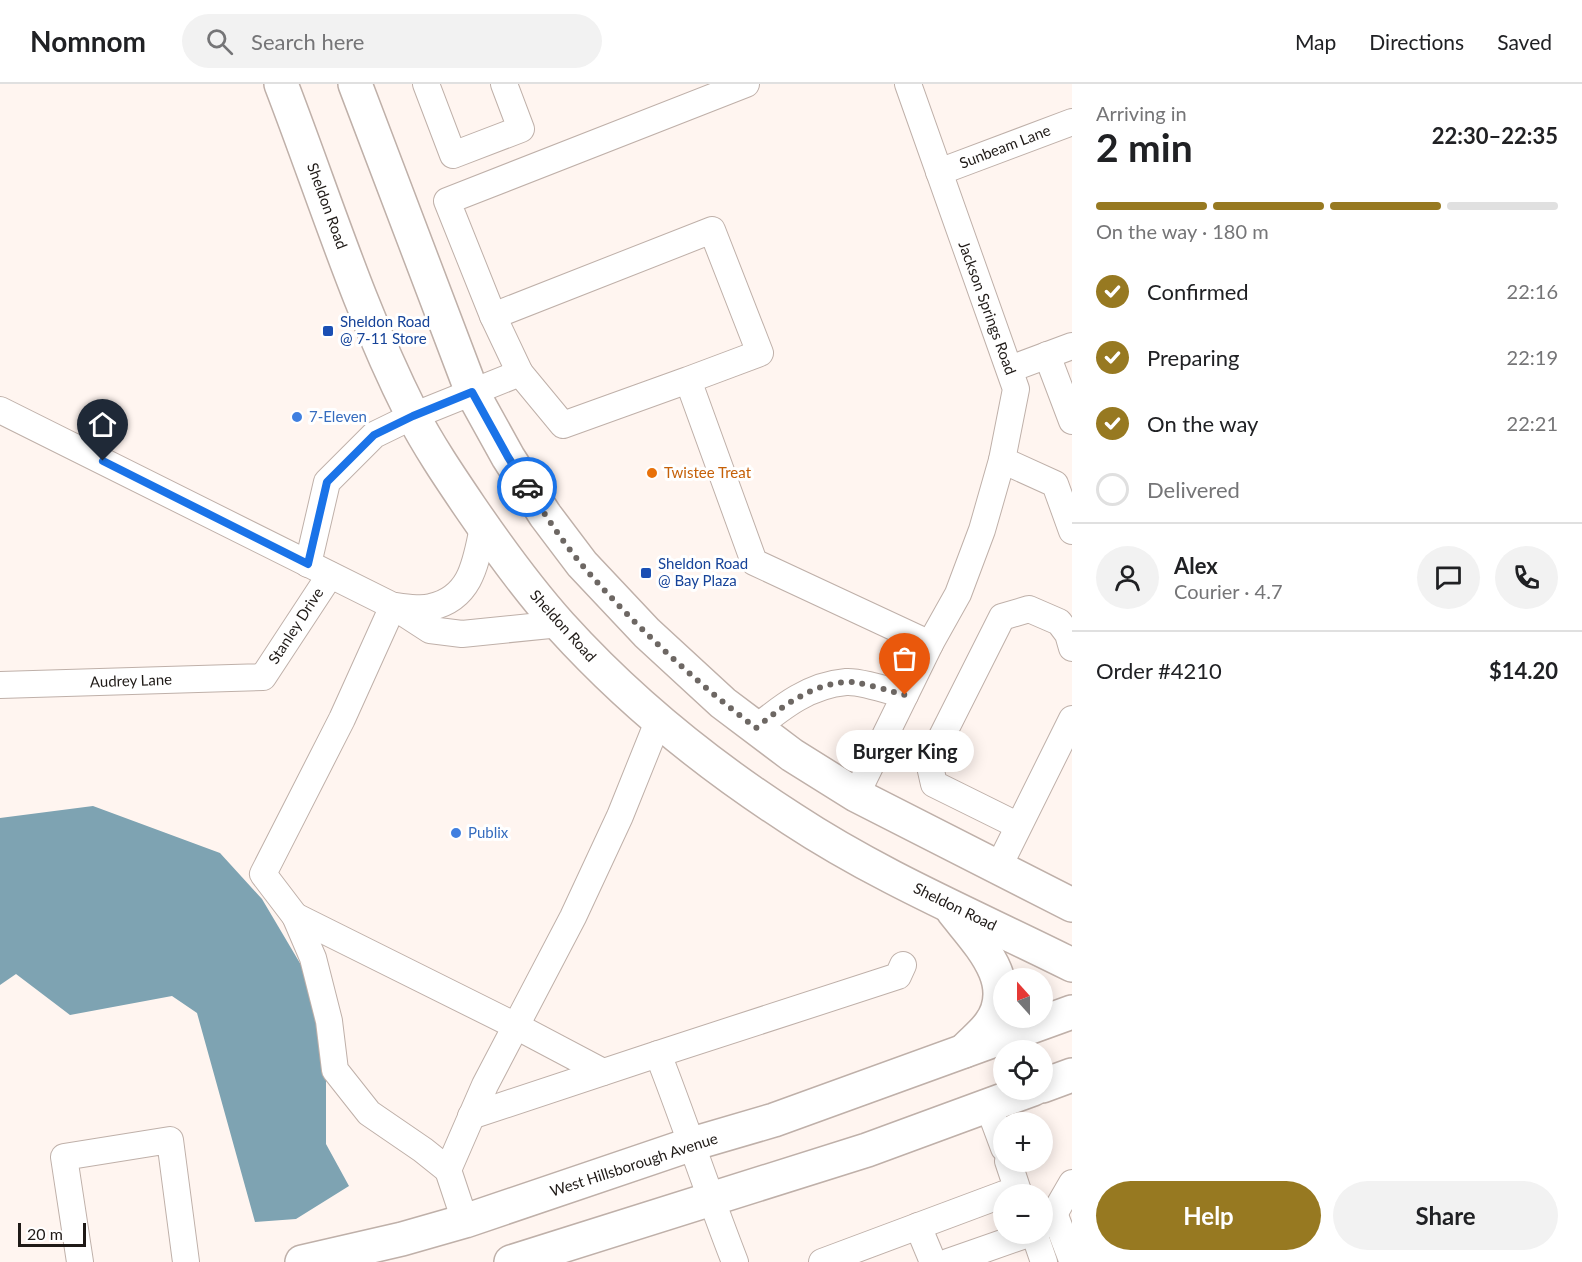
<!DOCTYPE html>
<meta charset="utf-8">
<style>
:root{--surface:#fff;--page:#f2f2f2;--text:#202124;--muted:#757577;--line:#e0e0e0;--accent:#977921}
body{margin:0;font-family:Lato,sans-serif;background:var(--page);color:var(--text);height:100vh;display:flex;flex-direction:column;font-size:22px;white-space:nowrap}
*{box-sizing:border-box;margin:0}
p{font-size:20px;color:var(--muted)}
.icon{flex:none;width:33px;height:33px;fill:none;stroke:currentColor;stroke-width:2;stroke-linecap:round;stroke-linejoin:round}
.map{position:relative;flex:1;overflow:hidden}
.panel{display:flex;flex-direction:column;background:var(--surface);width:510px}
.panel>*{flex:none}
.needle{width:39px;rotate:339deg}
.buttons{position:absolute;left:993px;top:884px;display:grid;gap:12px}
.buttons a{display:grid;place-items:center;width:60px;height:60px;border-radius:50%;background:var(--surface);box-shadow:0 3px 15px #0003;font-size:30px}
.scale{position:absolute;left:18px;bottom:15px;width:68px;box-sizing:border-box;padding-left:6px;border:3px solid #1f1a17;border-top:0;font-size:16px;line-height:21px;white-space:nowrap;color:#1f1a17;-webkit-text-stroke:4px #fff;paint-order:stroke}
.pin{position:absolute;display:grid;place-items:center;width:51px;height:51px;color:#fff;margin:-62px -26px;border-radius:50% 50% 50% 0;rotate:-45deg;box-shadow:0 0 6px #0007}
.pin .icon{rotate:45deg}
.courier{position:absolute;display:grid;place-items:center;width:60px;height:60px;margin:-30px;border:4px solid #1a73e8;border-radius:50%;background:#fff;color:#222;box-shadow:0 2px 8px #0007}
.bubble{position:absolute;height:42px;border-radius:21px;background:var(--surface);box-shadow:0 3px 15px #0003;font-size:20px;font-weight:700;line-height:42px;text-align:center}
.summary em{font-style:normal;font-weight:700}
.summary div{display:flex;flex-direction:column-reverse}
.summary{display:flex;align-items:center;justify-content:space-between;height:102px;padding:0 24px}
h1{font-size:39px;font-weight:700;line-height:45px}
.bar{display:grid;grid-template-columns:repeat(4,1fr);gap:9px 6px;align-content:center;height:72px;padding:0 24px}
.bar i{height:8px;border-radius:4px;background:var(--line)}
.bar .on{background:var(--accent)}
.bar p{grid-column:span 4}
.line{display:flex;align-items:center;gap:15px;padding:0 24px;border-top:2px solid var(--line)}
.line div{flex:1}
.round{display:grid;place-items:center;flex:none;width:63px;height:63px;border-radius:32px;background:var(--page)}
ol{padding:0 24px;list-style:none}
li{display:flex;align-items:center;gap:18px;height:66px}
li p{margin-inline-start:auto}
li .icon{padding:6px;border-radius:50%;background:var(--accent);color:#fff;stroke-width:4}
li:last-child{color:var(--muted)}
li i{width:33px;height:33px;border:3px solid var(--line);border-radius:50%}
.cta{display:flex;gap:12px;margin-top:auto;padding:12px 24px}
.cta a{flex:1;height:69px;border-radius:36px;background:var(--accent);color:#fff;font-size:24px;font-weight:700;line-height:69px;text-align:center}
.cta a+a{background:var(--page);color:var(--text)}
header{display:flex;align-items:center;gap:36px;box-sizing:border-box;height:84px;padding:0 30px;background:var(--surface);border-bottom:2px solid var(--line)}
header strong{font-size:28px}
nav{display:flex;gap:33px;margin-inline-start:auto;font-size:21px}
.search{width:420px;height:54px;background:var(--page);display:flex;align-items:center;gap:15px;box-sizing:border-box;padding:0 21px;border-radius:33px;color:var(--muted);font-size:22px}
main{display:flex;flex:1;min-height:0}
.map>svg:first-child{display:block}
.water{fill:#7ea3b2}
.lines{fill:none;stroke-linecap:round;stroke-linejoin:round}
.minor-casing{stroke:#bfb0a9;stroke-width:28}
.major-casing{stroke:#bfb0a9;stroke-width:36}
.minor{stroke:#fff;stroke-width:26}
.major{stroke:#fff;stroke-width:33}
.done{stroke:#6d6763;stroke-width:6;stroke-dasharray:0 10.8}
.route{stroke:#1a73e8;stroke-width:8}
.transit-dot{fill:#1a4fb4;stroke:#fff;stroke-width:2}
.shop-dot{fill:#3f7fe0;stroke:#fff;stroke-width:2}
.food-dot{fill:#e8710a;stroke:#fff;stroke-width:2}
.labels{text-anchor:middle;stroke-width:6;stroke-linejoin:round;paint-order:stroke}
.street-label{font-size:15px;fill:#1f1a17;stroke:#fff}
.transit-label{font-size:15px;fill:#164399;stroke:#fff;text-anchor:start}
.shop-label{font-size:15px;fill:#366cbe;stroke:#fff;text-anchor:start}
.food-label{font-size:15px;fill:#c56008;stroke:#fff;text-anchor:start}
</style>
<header>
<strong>Nomnom</strong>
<div class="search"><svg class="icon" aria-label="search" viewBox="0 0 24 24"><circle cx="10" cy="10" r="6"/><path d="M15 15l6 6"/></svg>Search here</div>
<nav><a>Map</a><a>Directions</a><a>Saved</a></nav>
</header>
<main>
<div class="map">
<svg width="1072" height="1178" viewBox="0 0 1072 1178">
<rect width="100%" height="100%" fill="#fff5f0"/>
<polygon class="water" points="93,722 220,769 262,815 304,886 326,977 326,1060 349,1102 296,1135 255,1138 197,929 172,912 70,931 16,890 0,901 0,734"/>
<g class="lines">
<defs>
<g id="minor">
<polyline points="426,0 453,71 521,45 504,0"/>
<polyline points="939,88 1072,38"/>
<polyline points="493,232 447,117 746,0"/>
<polyline points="1047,271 1072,337"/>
<polyline points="1010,285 1072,262"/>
<polyline points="688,296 563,341 520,289 493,232 712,146 760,269 688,296 754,478 930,560"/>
<polyline points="0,326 393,522 430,546 462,550 560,540"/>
<polyline points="1002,376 1055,400 1072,447"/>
<polyline points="308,480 327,398 374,351 413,332 520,289"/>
<polyline points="393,522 342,635 263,790 295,832 313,874 329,937 335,986 369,1029 423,1066 448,1086"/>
<path d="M394 522C405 523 420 526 431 523 472 514 476 477 483 443"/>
<polyline points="0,601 263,593 330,491"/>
<path d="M756 644C783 622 810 601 846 598 860 597 890 607 905 611"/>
<polyline points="856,711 930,560 958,510 982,446 1002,376 1016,305 908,0"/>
<polyline points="1017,741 934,700 929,678 1002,533 1029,525 1059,538 1068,550 1072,564"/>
<polyline points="998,784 1072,635"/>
<polyline points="295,832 516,942 603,988"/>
<polyline points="658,970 898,892 903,881"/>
<polyline points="988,1021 1004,1064"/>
<path d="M471 1032 658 970C685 1039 708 1109 735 1178"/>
<polyline points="1008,1077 1019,1110"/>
<polyline points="1054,1129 1072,1176"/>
<polyline points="465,1137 448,1086 485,1001 573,833 620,732 659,635"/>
<polyline points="918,1142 933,1178"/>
<polyline points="1042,1142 1050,1137 1072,1099"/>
<polyline points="1034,1149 1044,1178"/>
<polyline points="80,1178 64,1073 170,1056 186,1178"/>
<polyline points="822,1178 1004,1110"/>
<polyline points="948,1178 1031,1149"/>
</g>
<g id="major">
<path d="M281 0C323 109 358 223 411 328 428 361 449 392 470 423 498 464 527 504 560 541 627 615 708 681 792 735 880 793 978 834 1072 881"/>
<polyline points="355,0 472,308 508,373 545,431 582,480 647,549 723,619 792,671 856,711 1072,821"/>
<path d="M953 827C977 858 1020 899 990 940 983 950 972 958 964 967"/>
<polyline points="1042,1002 1072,991"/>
<polyline points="302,1178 402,1155 465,1137 692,1060 774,1036 1072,928"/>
<polyline points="511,1178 867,1066 1033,1005"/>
</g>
</defs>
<use href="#minor" class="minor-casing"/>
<use href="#major" class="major-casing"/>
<use href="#minor" class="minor"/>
<use href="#major" class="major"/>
</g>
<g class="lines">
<path class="done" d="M527 403C544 429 562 457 582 481 634 541 693 596 756 644 783 622 810 601 846 598 859 597 890 607 905 611"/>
<polyline class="route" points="103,377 308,480 327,398 374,351 413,332 472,308 508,373 527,403"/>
</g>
<g class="transit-dot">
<rect x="322" y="241" width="12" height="12" rx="3"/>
<rect x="640" y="483" width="12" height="12" rx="3"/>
</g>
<g class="shop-dot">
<circle cx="297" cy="333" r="6"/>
<circle cx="456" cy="749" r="6"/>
</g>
<circle class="food-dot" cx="652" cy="389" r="6"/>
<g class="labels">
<g class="street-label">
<text transform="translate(1005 63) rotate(-21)" y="5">Sunbeam Lane</text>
<text transform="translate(327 122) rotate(70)" y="5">Sheldon Road</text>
<text transform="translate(987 224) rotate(70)" y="5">Jackson Springs Road</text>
<text transform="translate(296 542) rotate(-57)" y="5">Stanley Drive</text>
<text transform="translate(563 542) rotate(48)" y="5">Sheldon Road</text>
<text transform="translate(131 597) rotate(-2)" y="5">Audrey Lane</text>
<text transform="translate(955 823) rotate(26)" y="5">Sheldon Road</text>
<text transform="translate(634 1081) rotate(-18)" y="5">West Hillsborough Avenue</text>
</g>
<g class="transit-label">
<text x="340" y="243">Sheldon Road<tspan x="340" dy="17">@ 7-11 Store</tspan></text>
<text x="658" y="485">Sheldon Road<tspan x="658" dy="17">@ Bay Plaza</tspan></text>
</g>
<g class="shop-label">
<text x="309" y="338">7-Eleven</text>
<text x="468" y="754">Publix</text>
</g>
<g class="food-label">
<text x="664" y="394">Twistee Treat</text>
</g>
</g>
</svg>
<div class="buttons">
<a><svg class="needle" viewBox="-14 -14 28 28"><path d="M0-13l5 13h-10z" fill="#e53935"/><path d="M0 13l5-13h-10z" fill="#757577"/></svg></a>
<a><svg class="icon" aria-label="locate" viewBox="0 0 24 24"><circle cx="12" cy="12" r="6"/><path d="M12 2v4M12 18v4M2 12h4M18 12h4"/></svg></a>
<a>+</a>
<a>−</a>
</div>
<div class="scale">20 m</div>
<div class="pin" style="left:905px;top:611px;background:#ea580c"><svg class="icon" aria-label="bag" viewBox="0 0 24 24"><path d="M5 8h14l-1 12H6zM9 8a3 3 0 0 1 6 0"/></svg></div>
<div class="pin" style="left:103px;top:377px;background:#1f2937"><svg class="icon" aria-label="home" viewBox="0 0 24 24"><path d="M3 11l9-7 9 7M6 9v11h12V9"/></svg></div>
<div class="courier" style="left:527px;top:403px"><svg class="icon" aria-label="car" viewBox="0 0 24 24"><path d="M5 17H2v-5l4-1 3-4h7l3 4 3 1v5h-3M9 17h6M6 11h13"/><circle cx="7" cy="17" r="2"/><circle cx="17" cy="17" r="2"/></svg></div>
<div class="bubble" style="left:836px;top:646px;width:138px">Burger King</div>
</div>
<section class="panel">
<div class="summary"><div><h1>2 min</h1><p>Arriving in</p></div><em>22:30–22:35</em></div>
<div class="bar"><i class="on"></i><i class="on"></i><i class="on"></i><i></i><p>On the way · 180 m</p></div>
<ol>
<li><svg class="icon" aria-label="check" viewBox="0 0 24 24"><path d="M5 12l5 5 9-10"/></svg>Confirmed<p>22:16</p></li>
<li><svg class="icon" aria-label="check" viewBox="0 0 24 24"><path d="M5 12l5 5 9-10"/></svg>Preparing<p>22:19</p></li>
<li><svg class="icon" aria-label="check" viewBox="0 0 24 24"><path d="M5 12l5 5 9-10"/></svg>On the way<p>22:21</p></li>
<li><i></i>Delivered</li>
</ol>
<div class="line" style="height:108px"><a class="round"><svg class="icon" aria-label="person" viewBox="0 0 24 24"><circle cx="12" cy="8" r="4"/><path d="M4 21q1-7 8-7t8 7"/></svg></a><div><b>Alex</b><p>Courier · 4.7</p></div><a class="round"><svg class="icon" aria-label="chat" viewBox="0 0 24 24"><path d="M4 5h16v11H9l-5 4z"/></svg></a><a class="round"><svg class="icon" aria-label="phone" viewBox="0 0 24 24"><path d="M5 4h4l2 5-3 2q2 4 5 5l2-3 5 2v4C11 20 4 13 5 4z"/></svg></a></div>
<div class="line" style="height:78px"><div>Order #4210</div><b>$14.20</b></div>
<div class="cta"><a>Help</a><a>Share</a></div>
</section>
</main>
